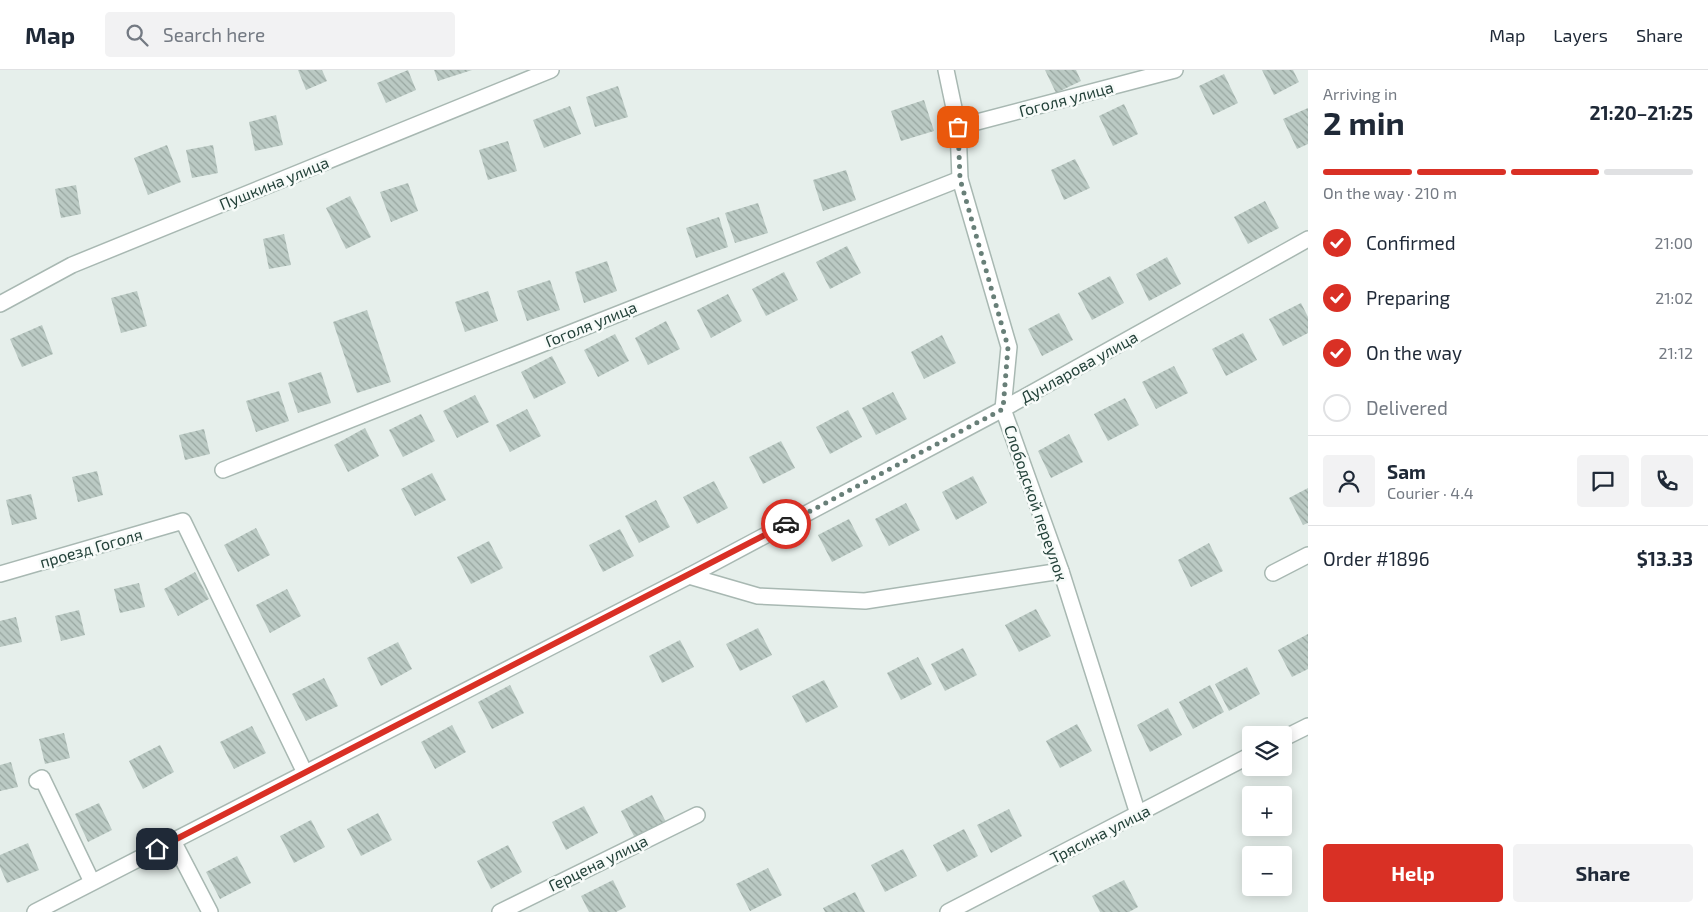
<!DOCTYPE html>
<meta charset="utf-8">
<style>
:root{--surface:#fff;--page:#f2f2f3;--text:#1f2937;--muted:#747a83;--line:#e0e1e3;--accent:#d93025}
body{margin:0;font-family:"Exo 2",sans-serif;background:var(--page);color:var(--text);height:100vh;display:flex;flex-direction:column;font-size:19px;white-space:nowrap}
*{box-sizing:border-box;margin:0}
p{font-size:16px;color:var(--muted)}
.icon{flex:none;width:28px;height:28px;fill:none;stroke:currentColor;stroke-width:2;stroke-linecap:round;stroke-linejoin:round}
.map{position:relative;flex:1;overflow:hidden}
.details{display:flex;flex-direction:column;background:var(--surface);width:400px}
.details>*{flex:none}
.tools{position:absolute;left:1242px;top:656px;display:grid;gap:10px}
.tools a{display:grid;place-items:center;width:50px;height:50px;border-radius:5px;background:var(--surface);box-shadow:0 2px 12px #0003;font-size:25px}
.pin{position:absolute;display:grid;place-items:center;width:42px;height:42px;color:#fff;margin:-21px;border-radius:10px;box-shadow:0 2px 8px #0006}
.courier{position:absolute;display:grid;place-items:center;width:50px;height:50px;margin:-25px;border:4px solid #d93025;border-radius:50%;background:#fff;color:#222;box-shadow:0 1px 6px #0007}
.headline em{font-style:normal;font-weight:700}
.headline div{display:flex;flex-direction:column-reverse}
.headline{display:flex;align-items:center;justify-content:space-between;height:85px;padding:0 15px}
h1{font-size:32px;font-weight:700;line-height:38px}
.bar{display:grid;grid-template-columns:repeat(4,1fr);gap:8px 5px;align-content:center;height:60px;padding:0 15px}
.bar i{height:6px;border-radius:4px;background:var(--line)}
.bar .selected{background:var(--accent)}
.bar p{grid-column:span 4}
.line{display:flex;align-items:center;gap:12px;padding:0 15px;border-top:1px solid var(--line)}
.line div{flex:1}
.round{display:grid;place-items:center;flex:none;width:52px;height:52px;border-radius:5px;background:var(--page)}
ol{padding:0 15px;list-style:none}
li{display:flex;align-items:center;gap:15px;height:55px}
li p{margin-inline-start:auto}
li .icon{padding:5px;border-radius:50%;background:var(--accent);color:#fff;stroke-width:4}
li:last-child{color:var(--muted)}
li i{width:28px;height:28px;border:2px solid var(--line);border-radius:50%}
.action{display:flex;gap:10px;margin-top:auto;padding:10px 15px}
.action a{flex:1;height:58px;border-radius:5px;background:var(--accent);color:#fff;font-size:20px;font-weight:700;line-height:58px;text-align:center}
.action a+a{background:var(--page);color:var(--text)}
header{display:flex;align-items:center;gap:30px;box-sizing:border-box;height:70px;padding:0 25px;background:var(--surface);border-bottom:1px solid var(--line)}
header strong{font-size:24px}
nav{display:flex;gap:28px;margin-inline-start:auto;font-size:18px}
.search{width:350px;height:45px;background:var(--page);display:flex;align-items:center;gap:12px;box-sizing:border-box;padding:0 18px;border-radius:5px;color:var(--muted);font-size:19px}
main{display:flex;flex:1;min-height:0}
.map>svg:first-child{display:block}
.building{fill:url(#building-back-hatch)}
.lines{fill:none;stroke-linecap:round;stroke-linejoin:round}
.minor-casing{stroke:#a8b8b2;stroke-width:18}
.tertiary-casing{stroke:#a8b8b2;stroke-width:18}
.minor{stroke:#fff;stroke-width:15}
.tertiary{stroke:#fff;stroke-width:15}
.done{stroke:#687f78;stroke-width:5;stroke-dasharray:0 9}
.route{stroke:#d93025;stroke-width:6}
.labels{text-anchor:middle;stroke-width:5;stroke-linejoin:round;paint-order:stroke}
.street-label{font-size:16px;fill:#24423a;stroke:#f7fbf9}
</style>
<header>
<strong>Map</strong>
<div class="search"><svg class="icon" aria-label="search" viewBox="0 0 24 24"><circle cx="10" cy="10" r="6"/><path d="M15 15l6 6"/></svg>Search here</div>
<nav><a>Map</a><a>Layers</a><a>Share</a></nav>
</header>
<main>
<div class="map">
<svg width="1308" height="842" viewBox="0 0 1308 842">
<defs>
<pattern id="building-back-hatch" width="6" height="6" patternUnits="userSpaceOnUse" patternTransform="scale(1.25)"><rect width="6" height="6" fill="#bbcac4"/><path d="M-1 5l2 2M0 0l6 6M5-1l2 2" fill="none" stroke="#98a6a0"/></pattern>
</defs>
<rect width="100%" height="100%" fill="#e6efeb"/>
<g class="building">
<polygon points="298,0 322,0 327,11 306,20"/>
<polygon points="408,0 416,20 386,33 377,13"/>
<polygon points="434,0 472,0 438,11"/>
<polygon points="1045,0 1076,0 1081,11 1056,23"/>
<polygon points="1262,0 1293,0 1299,12 1274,25"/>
<polygon points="1224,4 1238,33 1213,45 1199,16"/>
<polygon points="618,16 628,47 595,57 586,27"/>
<polygon points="924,30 934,61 901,71 891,41"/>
<polygon points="1124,34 1138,64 1113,76 1099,46"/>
<polygon points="570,36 581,64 544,78 533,50"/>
<polygon points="1308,38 1308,74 1297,79 1283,49"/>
<polygon points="276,45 283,75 255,81 249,52"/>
<polygon points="508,71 517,101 488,110 479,80"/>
<polygon points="167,75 181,112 148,125 134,88"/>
<polygon points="213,75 218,103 192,108 186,80"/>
<polygon points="1075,89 1090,118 1064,130 1051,100"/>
<polygon points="846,100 856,130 823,141 813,110"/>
<polygon points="408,113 418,141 391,152 380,122"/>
<polygon points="76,115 81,144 61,148 55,119"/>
<polygon points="350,126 371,167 346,179 326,138"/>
<polygon points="1265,131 1279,158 1248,174 1234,147"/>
<polygon points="758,133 768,163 735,173 725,143"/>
<polygon points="719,147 728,177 696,188 686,158"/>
<polygon points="284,164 291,195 269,199 263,169"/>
<polygon points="847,176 861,203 830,219 816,192"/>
<polygon points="1167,187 1181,214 1149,231 1136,204"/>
<polygon points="607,191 617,221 584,233 575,202"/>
<polygon points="784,202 798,230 766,246 752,219"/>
<polygon points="1110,206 1124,233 1092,250 1078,223"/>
<polygon points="550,210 560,240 527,251 517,221"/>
<polygon points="137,221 147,256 121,263 111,228"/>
<polygon points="488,221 498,251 465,262 455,232"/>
<polygon points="728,224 742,251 711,268 697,240"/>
<polygon points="1301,233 1308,247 1308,263 1283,276 1269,249"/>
<polygon points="367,240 391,312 357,323 333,252"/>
<polygon points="1059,243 1073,270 1042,286 1028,259"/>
<polygon points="666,251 680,279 648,295 635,268"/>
<polygon points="42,255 53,284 22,297 10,269"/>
<polygon points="1243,263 1257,290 1226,306 1212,279"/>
<polygon points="615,264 629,291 598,307 584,280"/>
<polygon points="942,265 956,293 924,309 911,282"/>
<polygon points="552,286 566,313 534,329 521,302"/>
<polygon points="1174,296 1188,323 1156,339 1142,312"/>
<polygon points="321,302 331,333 298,343 288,313"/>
<polygon points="279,321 289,351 256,362 246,331"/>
<polygon points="893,322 907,349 876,365 862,338"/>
<polygon points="475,325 489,352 457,368 443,341"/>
<polygon points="1125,328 1139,355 1108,371 1094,344"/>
<polygon points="527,339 541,366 510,382 496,355"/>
<polygon points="848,340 862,367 830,384 816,357"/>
<polygon points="421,344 435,371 403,387 389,360"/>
<polygon points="365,358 379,386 348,402 334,375"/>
<polygon points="204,359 210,384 185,390 179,365"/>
<polygon points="1069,364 1083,392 1051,408 1038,381"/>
<polygon points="781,371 795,398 763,414 749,387"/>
<polygon points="97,401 103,425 78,432 72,407"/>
<polygon points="432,403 446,430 415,446 401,419"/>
<polygon points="973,406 987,433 956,450 942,422"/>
<polygon points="714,411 728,438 697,454 683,427"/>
<polygon points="1308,418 1308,453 1303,455 1289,428"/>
<polygon points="31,424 37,449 12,455 6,430"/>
<polygon points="656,430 670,457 639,473 625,446"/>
<polygon points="906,433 920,460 889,476 875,449"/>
<polygon points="849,449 863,476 832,492 818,465"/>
<polygon points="256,458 270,485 238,502 224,475"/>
<polygon points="620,459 634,486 603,502 589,475"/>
<polygon points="489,471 503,498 471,514 457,487"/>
<polygon points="1209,473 1223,501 1191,517 1178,490"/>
<polygon points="195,502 209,529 178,546 164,519"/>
<polygon points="139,513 145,537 120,543 114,519"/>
<polygon points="287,519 301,546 270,563 256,535"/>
<polygon points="1036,539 1051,566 1019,582 1005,555"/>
<polygon points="79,540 85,565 61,571 55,546"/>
<polygon points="16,547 22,572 0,577 0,551"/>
<polygon points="758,558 772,585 740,601 726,574"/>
<polygon points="1308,564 1308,599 1292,607 1278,580"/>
<polygon points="680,570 694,597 662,613 649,586"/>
<polygon points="398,572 412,599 381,616 367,588"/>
<polygon points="963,578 977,605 945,621 931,594"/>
<polygon points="918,587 932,614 901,630 887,603"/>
<polygon points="1247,597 1260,624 1229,641 1215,614"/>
<polygon points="324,608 338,636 306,651 292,624"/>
<polygon points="824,610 838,637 806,653 792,626"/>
<polygon points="510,615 524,643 492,659 478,632"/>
<polygon points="1210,615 1224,642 1193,659 1179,632"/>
<polygon points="1168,638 1182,665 1150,682 1137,655"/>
<polygon points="1077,654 1092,681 1060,698 1046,671"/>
<polygon points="452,655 466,682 435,699 421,672"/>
<polygon points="252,656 266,683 234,699 220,672"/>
<polygon points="64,663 70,688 45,694 39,669"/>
<polygon points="160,675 174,702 143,719 129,691"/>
<polygon points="11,692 18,717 0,721 0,695"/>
<polygon points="652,725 666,752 635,768 621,741"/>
<polygon points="99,733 112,760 88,772 75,744"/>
<polygon points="584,736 598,763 566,780 552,752"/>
<polygon points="1009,739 1022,766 991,783 977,755"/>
<polygon points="378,743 392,770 361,786 347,759"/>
<polygon points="311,750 325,777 294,793 280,766"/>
<polygon points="964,759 978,786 947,802 933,775"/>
<polygon points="28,773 39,800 7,813 0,797 0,785"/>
<polygon points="508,775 522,802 491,819 477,791"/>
<polygon points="903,779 917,806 885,822 871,795"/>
<polygon points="237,786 251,813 220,829 206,802"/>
<polygon points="768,798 782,825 750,841 736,814"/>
<polygon points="613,810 626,837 616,842 589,842 581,826"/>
<polygon points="1124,810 1138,837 1129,842 1100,842 1092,826"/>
<polygon points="855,822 865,842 825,842 823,838"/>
</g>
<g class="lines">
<defs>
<g id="minor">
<polyline points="946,0 958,57 960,109 1009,277 1003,339 1061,501 1138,744"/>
<polyline points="958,57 1175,0"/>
<polyline points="0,234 72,195 551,0"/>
<polyline points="223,400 960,109"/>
<polyline points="1273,503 1308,485"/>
<polyline points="0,504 183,451 305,703"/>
<polyline points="689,506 758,526 865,531 1061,501"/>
<polyline points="173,771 210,842"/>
<polyline points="500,842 697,745"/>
</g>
<g id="tertiary">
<polyline points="1284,668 1308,656"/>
<polyline points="37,711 42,708 92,812"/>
<polyline points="35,842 689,506 1003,339 1308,169"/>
<polyline points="948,842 1251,685"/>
</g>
</defs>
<use href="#minor" class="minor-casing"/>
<use href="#tertiary" class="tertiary-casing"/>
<use href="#minor" class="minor"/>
<use href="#tertiary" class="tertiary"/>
</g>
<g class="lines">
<polyline class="done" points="786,454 1003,339 1008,277 960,109 958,57"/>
<polyline class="route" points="157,779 786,454"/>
</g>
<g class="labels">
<g class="street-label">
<text transform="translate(1066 29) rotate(-15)" y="6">Гоголя улица</text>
<text transform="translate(274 113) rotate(-22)" y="6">Пушкина улица</text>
<text transform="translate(591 254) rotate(-22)" y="6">Гоголя улица</text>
<text transform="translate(1079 297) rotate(-29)" y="6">Дунларова улица</text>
<text transform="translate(1036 433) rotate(71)" y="6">Слободской переулок</text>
<text transform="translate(91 478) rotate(-16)" y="6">проезд Гоголя</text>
<text transform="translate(1100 764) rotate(-27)" y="6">Трясина улица</text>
<text transform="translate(598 793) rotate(-26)" y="6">Герцена улица</text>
</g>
</g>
</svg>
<div class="tools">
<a><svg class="icon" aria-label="layers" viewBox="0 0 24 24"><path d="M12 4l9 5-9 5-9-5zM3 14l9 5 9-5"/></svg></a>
<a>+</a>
<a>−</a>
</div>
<div class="pin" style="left:958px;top:57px;background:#ea580c"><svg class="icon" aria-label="bag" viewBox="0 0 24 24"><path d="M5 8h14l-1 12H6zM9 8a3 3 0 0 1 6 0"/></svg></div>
<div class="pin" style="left:157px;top:779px;background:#1f2937"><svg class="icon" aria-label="home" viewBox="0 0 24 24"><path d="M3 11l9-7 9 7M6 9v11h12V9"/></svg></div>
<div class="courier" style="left:786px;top:454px"><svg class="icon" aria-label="car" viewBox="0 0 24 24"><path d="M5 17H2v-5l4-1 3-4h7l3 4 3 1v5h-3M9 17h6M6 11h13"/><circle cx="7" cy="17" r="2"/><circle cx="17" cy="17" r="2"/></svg></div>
</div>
<section class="details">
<div class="headline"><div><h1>2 min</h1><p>Arriving in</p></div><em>21:20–21:25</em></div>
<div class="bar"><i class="selected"></i><i class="selected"></i><i class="selected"></i><i></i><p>On the way · 210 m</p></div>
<ol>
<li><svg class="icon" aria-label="check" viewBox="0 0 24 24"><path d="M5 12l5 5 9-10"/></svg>Confirmed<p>21:00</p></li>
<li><svg class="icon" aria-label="check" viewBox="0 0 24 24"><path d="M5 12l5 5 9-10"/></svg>Preparing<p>21:02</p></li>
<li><svg class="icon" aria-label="check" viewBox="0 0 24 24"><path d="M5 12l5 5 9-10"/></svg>On the way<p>21:12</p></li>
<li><i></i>Delivered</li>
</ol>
<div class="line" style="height:90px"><a class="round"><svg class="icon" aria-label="person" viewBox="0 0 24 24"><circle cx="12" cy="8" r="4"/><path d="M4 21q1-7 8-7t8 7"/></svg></a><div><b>Sam</b><p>Courier · 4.4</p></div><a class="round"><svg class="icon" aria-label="chat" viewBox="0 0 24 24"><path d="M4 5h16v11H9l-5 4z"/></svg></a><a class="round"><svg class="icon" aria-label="phone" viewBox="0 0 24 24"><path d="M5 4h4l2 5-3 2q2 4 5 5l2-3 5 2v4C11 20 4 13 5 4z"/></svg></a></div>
<div class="line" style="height:65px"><div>Order #1896</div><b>$13.33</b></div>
<div class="action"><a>Help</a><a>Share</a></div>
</section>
</main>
